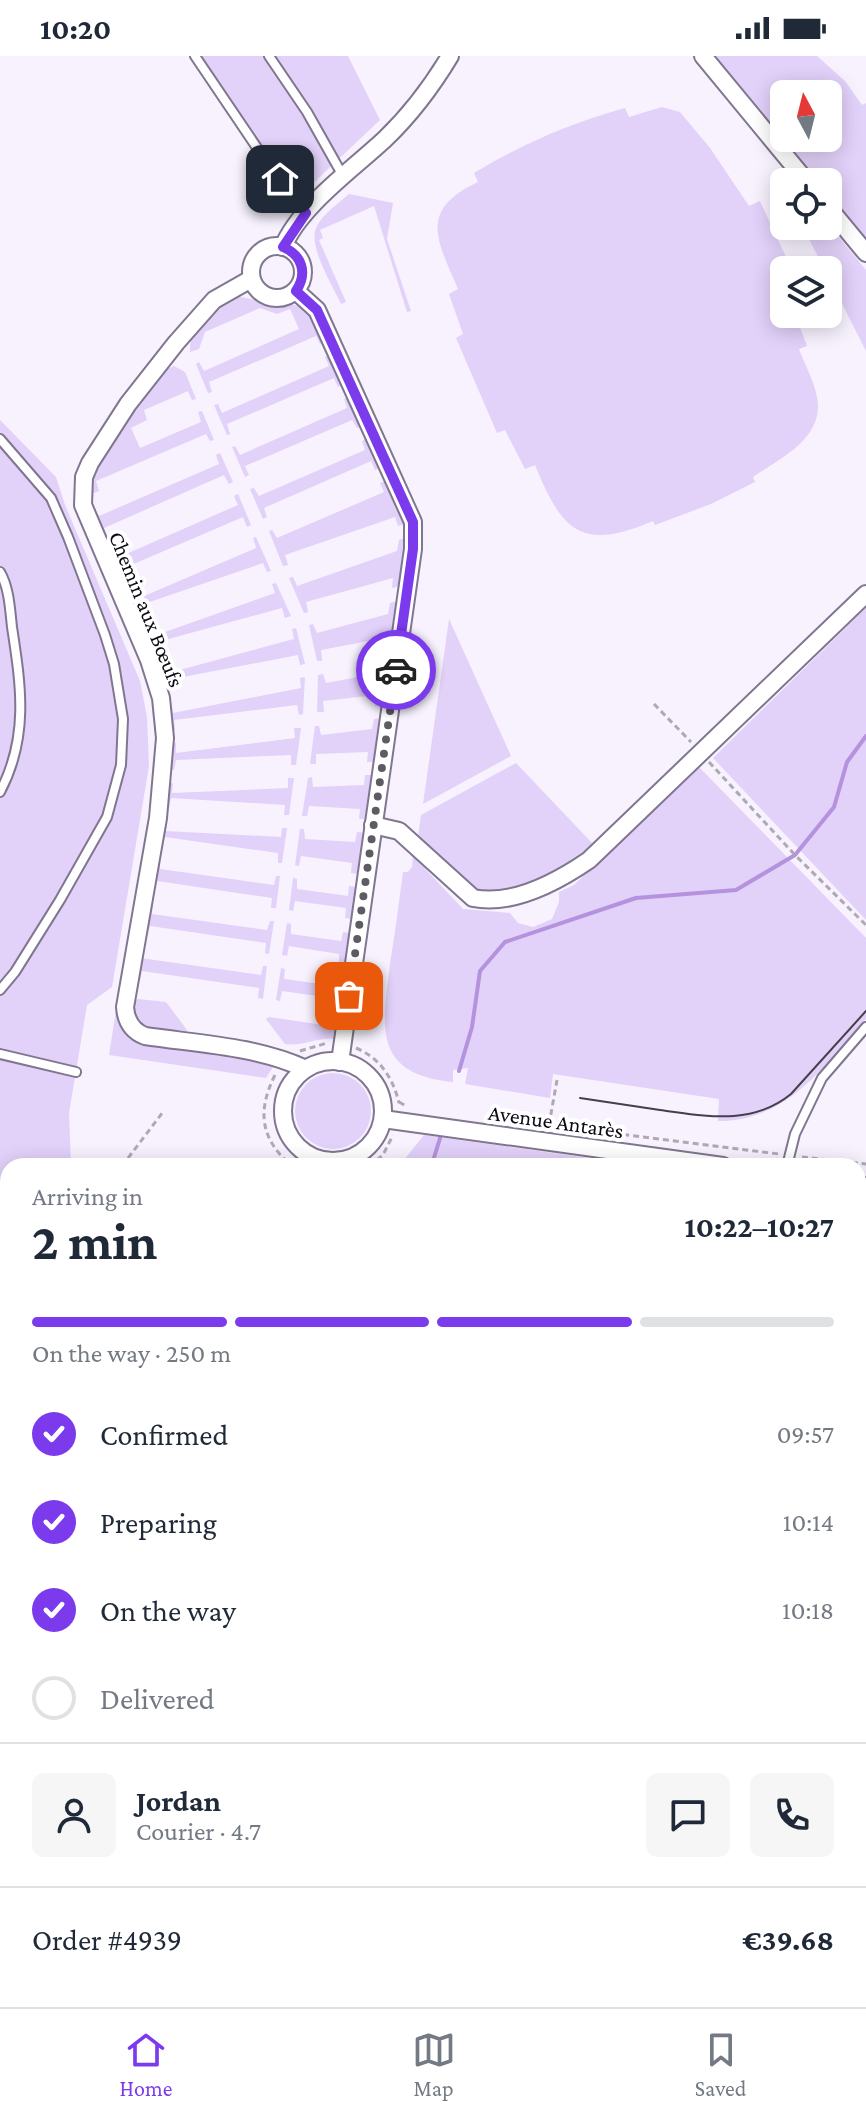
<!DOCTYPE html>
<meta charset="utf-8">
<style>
:root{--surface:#fff;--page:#f6f6f7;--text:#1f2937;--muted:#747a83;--line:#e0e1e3;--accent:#7c3aed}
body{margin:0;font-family:"Crimson Pro",serif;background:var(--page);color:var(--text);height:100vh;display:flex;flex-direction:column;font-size:30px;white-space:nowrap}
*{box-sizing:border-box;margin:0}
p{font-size:26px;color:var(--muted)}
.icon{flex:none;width:44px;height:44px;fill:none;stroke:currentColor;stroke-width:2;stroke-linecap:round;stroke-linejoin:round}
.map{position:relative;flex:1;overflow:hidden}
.details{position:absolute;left:0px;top:1102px;width:866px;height:850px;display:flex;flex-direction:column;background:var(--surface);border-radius:24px 24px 0 0;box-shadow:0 4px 20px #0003}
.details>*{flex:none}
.needle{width:52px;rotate:353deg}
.buttons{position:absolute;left:770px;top:24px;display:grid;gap:16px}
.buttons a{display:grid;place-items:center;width:72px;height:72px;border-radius:12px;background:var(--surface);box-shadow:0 4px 20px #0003;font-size:40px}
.pin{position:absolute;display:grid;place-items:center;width:68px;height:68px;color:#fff;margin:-34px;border-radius:16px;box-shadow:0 4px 12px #0006}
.courier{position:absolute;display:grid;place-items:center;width:80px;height:80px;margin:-40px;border:6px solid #7c3aed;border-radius:50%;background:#fff;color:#222;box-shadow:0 2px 10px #0007}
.overview em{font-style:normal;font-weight:700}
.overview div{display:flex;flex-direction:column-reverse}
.overview{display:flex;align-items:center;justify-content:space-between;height:136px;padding:0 32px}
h1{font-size:52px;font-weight:700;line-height:60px}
.bar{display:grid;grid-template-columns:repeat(4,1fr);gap:12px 8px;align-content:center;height:96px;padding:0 32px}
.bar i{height:10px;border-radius:6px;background:var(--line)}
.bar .on{background:var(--accent)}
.bar p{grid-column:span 4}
.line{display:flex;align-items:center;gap:20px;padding:0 32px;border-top:2px solid var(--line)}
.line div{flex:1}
.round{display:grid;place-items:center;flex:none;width:84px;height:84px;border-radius:12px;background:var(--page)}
ol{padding:0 32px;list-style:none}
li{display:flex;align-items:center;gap:24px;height:88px}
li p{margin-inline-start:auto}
li .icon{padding:8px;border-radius:50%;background:var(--accent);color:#fff;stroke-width:4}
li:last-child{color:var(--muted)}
li i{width:44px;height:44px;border:4px solid var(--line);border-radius:50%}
.status{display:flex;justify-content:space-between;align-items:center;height:56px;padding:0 40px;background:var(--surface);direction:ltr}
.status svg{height:22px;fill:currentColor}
.dock{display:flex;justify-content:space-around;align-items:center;height:112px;border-top:2px solid var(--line);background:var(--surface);font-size:22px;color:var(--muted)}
.dock a{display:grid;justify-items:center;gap:4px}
.dock .on{color:var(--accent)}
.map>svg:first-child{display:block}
.green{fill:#e2d1f9;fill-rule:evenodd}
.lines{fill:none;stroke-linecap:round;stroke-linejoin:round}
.stream{stroke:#b492dd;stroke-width:4}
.service-casing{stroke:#80768f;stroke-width:12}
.minor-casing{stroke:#80768f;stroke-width:20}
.path{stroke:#aea9b4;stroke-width:3;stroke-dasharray:6 4;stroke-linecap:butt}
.service{stroke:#fff;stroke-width:8}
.minor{stroke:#fff;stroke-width:16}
.tram{stroke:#44404a;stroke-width:2}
.done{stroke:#5f5b65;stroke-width:8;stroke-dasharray:0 14.4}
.route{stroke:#7c3aed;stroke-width:10}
.labels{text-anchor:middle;stroke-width:8;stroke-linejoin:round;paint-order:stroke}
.street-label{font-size:22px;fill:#0d0912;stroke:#fff}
</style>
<div class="status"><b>10:20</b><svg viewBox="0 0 49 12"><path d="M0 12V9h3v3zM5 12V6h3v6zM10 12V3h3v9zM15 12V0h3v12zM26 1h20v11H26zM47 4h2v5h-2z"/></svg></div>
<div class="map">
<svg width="866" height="1951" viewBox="0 0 866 1951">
<rect width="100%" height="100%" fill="#f7f2fe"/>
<g class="green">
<polygon points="190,0 348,0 380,64 307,133 291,135 286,138"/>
<path d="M711 0H817L845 25 862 49 866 47V187L828 142V126H815ZM784 38H828V82H784Z"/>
<path d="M662 51 680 56 710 92 749 150 760 145 792 214H784V258H795L807 290 799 293C805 309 814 325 817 341 825 382 781 402 753 421L755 426 711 448 655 469 653 465C581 496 562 475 535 409L525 413 505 374 497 377 456 282 463 278 449 238 458 233C437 184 418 154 478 126L474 117C522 88 571 67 625 52L629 61Z"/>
<path d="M349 138 393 147 387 183 411 255 407 256 374 150 320 174 323 182 319 184 346 246 341 248C333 230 306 187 317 170 324 157 339 147 349 138Z"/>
<polygon points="828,168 866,214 866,295 828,220 828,214 825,214 802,170"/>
<path d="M237 241C249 241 257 246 268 248 277 250 285 248 294 249 313 251 319 271 327 285L320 288 316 280 209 326 212 336 208 337 196 308 199 306 204 315 299 273 290 253 277 258 260 252 205 276 199 293 190 296C188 273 217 248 237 241Z"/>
<polygon points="332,298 345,328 338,331 334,322 227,368 230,378 227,379 214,349 218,348 222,357 329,310 325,301"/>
<polygon points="174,310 185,316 196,343 192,344 188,335 144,354 147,364 131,372 140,392 201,366 198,356 202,355 214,384 210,385 206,378 96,425 99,435 89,439 95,410 163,315"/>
<polygon points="350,340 363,370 357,372 352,364 245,410 249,419 245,421 232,391 235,390 240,399 347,352 344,343"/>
<polygon points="0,364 56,421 65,449 140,625 147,661 149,710 112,931 87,949 69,1057 71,1110 8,1110 8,1515 0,1525"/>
<polygon points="369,382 382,411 375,414 371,405 264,452 267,461 263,463 250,433 254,432 259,440 365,394 362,385"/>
<polygon points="220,397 233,426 229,428 224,419 104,472 107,481 104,483 91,453 94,452 99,460 219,408 216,399"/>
<polygon points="387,424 405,468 398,470 395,461 285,499 288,509 283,510 269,475 272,474 277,482 384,436 380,427"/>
<polygon points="238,438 251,469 247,471 243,461 122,513 125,523 122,525 109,495 112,493 117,502 238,449 234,440"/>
<polygon points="256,481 271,515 267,516 263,507 138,550 141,560 138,561 127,537 131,535 135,544 256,492 253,482"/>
<polygon points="407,481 400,530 392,532 393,522 306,546 308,556 304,557 289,522 293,521 297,530 397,495 399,484"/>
<polygon points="276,527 291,560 285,562 282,552 154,587 157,596 153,598 143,573 147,571 151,581 275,537 272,528"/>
<polygon points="398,545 391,591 383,593 384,582 321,594 322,605 317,605 309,569 313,568 317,577 388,558 390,547"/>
<polygon points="866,552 866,864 713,702"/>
<polygon points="449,563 511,700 423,748"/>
<polygon points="296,572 305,608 300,609 298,599 167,624 169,634 164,635 158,610 162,609 165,618 294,583 292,573"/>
<polygon points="389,605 384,648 375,650 376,639 323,645 324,656 317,656 318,619 323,618 326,627 380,617 381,607"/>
<polygon points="305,621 303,658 299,659 297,649 174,664 175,674 171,674 167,648 171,647 173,657 301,632 300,622"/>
<polygon points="381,662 375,706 367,706 368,696 316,698 316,708 310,708 315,670 319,670 321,679 372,673 374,663"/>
<polygon points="294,672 301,672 296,709 291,709 291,699 176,704 174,714 170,714 171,687 176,687 176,697 295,682"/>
<path d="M516 707 593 788C566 809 500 851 467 830 449 819 433 797 418 781L421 759Z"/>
<path d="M698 710 866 882V963C824 1011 787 1065 718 1065L719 1043 553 1018 550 1042 465 1028 468 1012 453 1014V1026C372 1018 382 970 390 908 395 877 399 846 403 816H408L412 811 413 800 463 853 510 857 518 867 533 871 552 863 559 846V836L574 829Z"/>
<polygon points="365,719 373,719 367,763 359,763 360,753 309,750 307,760 302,760 308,722 312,721 313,731 364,729"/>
<polygon points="288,722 294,722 289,759 284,759 285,749 171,742 169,752 165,751 168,727 173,727 172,737 288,732"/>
<polygon points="163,764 167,765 166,775 281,781 282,772 287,772 282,807 278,807 278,797 165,781 163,790 158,790"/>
<polygon points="300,773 304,773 305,783 355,786 357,776 365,777 359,818 351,817 352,807 301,800 299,810 295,809"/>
<polygon points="156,803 160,803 160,813 274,829 276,820 280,820 276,852 271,852 272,842 157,825 155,835 151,835"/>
<polygon points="293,822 297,823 297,833 348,840 349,830 357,831 353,863 345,862 346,852 295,845 293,855 289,854"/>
<polygon points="148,848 153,848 152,858 267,874 270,865 274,865 269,898 265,897 266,887 150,870 147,880 144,880"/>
<polygon points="287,867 291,868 291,878 341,885 343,876 351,877 347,908 339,907 339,898 289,890 287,900 282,899"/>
<polygon points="140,902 261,919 263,910 267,910 263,943 258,942 259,932 142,915 140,925 136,925"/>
<polygon points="281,912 285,913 284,923 343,931 340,953 332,952 333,942 282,935 280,945 276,944"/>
<polygon points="138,943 166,946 187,974 187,980 149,974 134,964 132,946"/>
<path d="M117 948C120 967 124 979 142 988L264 1004 273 1011 266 1022 109 999Z"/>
<path d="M269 961 337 971 334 983C316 981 302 991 285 988L266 963Z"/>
<circle cx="333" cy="1055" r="38"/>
<polygon points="424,1079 625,1107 621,1110 465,1110 420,1103 414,1110 399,1110"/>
<polygon points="866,1241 866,1787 858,1786 858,1266"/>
<polygon points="0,1585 8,1592 8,1831 0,1824"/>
<polygon points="0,1863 8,1870 8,1944 26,1944 35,1951 0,1951"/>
<polygon points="446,1944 608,1944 596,1951 449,1951"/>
</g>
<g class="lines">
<g class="stream">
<polyline points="459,1015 472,971 480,915 505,886 636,842 736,834 795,799 834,751 847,706 866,680"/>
<polyline points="433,1105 441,1079"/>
</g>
<defs>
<g id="service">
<polyline points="195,0 268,108 306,156"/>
<polyline points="269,0 307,56 343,120"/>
<polyline points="0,383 51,442 68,481 105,579 114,608 123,663 121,709 107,761 60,844 15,916 0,934"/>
<path d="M0 516C9 531 10 553 12 571 21 630 29 681 0 736"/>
<polyline points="0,998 76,1016"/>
<polyline points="787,1110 795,1078 822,1022 866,971"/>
<polyline points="0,1271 8,1260"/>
<polyline points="0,1454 8,1444"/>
<polyline points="0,1791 8,1798"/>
<polyline points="50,1951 57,1944"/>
</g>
<g id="minor">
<polyline points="703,0 807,126"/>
<polyline points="828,151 866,197"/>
<circle cx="277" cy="216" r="26"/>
<path d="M283 191C300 150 353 113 385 83 410 59 432 30 450 0"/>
<path d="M251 223 214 244 176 287 128 348 90 407 84 421 83 449 149 604 161 642 165 682 158 762 125 951C126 965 132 975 145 980 199 988 256 990 306 1013"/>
<polyline points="296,235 317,254 413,466 413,493 340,1006"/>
<path d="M373 769 399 775 473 842C513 850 557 826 589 804L866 538"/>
<circle cx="333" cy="1055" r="50"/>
<polyline points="383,1063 723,1110"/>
<polyline points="858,1129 866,1130"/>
<polyline points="858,1235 863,1217"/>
<polyline points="858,1282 866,1256"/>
<polyline points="858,1815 866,1810"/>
<polyline points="0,1850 8,1857"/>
<polyline points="151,1944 167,1951"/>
<polyline points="203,1951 204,1944"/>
<polyline points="613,1951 626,1944"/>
</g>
</defs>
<use href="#service" class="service-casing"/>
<use href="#minor" class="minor-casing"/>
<g class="path">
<polyline points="654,648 691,686"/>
<polyline points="709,706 795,799 866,869"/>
<path d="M356 992C380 1002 393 1022 399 1047"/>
<polyline points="300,995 327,987"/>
<path d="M275 1019C257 1055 260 1083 292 1110"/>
<polyline points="399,1046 406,1050"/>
<polyline points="524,1066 779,1098"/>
<polyline points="549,1069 557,1024"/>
<polyline points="802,1101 866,1108"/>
<polyline points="122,1110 163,1056"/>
<polyline points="369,1110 383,1099 393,1079"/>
<polyline points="858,1164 866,1166"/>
<polyline points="773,1944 776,1951"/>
</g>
<use href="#service" class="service"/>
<use href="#minor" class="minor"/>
<path class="tram" d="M580 1042C606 1046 633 1050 660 1054 706 1060 752 1070 791 1038L866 955"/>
</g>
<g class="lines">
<polyline class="done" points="349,940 396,614"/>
<path class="route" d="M280 123 306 157 283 191C302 199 308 217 296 235L317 254 413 466V493L396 614"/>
</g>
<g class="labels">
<g class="street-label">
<text transform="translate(147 553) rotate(68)" y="8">Chemin aux Bœufs</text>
<text transform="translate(556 1065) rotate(8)" y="8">Avenue Antarès</text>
</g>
</g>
</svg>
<div class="buttons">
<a><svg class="needle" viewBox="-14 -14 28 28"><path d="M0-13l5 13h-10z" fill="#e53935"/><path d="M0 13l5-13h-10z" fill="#747a83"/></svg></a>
<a><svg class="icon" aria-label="locate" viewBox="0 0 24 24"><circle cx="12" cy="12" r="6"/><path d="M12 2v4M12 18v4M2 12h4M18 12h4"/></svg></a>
<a><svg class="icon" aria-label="layers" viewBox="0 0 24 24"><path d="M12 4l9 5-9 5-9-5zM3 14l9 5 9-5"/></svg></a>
</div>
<div class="pin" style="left:349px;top:940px;background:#ea580c"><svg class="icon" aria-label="bag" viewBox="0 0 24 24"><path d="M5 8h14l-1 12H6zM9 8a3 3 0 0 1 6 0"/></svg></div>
<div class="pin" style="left:280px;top:123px;background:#1f2937"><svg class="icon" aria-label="home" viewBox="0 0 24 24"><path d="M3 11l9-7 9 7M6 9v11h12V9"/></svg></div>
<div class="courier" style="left:396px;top:614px"><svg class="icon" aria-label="car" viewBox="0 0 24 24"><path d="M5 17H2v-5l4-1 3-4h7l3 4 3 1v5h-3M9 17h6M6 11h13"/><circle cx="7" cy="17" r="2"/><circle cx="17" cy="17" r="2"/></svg></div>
<section class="details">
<div class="overview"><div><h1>2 min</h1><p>Arriving in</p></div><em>10:22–10:27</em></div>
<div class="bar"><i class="on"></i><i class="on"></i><i class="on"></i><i></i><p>On the way · 250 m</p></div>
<ol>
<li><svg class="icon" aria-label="check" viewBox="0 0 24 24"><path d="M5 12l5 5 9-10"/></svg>Confirmed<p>09:57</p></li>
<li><svg class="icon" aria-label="check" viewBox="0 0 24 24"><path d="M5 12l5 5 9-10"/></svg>Preparing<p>10:14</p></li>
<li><svg class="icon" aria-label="check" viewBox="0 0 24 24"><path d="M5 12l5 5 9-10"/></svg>On the way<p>10:18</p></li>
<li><i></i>Delivered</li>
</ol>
<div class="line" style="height:144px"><a class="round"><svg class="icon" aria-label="person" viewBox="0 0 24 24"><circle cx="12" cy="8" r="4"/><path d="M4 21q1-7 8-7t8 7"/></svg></a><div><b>Jordan</b><p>Courier · 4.7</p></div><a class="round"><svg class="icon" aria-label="chat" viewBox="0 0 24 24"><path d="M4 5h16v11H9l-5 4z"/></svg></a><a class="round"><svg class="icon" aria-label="phone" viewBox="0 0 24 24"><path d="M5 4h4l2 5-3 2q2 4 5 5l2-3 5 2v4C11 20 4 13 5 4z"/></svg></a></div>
<div class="line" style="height:104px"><div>Order #4939</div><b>€39.68</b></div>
</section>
</div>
<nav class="dock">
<a class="on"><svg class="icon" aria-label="home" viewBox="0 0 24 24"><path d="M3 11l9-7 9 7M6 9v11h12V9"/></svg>Home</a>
<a><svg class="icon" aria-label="map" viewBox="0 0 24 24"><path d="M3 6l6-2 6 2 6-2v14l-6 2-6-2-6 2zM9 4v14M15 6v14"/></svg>Map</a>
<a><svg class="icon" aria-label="saved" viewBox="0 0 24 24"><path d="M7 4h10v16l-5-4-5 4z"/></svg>Saved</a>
</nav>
